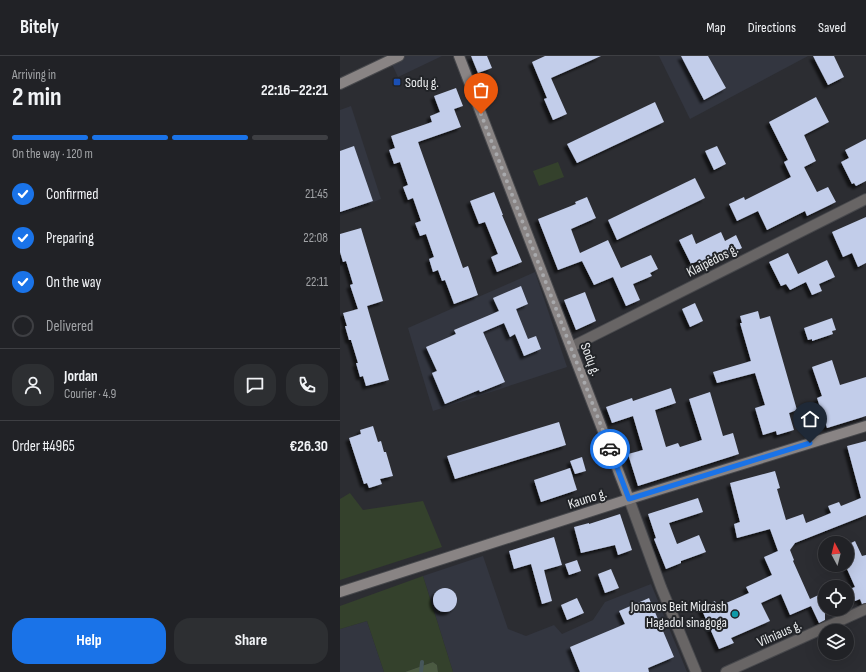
<!DOCTYPE html>
<meta charset="utf-8">
<style>
:root{--surface:#212226;--page:#2d2f32;--text:#f1f3f6;--muted:#a2a4a7;--line:#3e3f43;--accent:#1a73e8}
body{margin:0;font-family:"Sofia Sans Condensed",sans-serif;background:var(--page);color:var(--text);height:100vh;display:flex;flex-direction:column;font-size:15px;white-space:nowrap}
*{box-sizing:border-box;margin:0}
p{font-size:13px;color:var(--muted)}
.icon{flex:none;width:22px;height:22px;fill:none;stroke:currentColor;stroke-width:2;stroke-linecap:round;stroke-linejoin:round}
.map{position:relative;flex:1;overflow:hidden}
.sheet{display:flex;flex-direction:column;background:var(--surface);width:340px}
.sheet>*{flex:none}
.needle{width:26px;rotate:353deg}
.controls{position:absolute;left:478px;top:480px;display:grid;gap:8px}
.controls a{display:grid;place-items:center;width:36px;height:36px;border-radius:50%;background:var(--surface);box-shadow:0 4px 16px #0002,0 0 0 1px var(--line);font-size:20px}
.pin{position:absolute;display:grid;place-items:center;width:34px;height:34px;color:#fff;margin:-41px -17px;border-radius:50% 50% 50% 0;rotate:-45deg;box-shadow:0 0 4px #0007}
.pin .icon{rotate:45deg}
.courier{position:absolute;display:grid;place-items:center;width:40px;height:40px;margin:-20px;border:3px solid #1a73e8;border-radius:50%;background:#fff;color:#222;box-shadow:0 1px 5px #0007}
.overview em{font-style:normal;font-weight:700}
.overview div{display:flex;flex-direction:column-reverse}
.overview{display:flex;align-items:center;justify-content:space-between;height:68px;padding:0 12px}
h1{font-size:26px;font-weight:700;line-height:30px}
.bar{display:grid;grid-template-columns:repeat(4,1fr);gap:6px 4px;align-content:center;height:48px;padding:0 12px}
.bar i{height:5px;border-radius:3px;background:var(--line)}
.bar .selected{background:var(--accent)}
.bar p{grid-column:span 4}
.line{display:flex;align-items:center;gap:10px;padding:0 12px;border-top:1px solid var(--line)}
.line div{flex:1}
.round{display:grid;place-items:center;flex:none;width:42px;height:42px;border-radius:16px;background:var(--page)}
ol{padding:0 12px;list-style:none}
li{display:flex;align-items:center;gap:12px;height:44px}
li p{margin-inline-start:auto}
li .icon{padding:4px;border-radius:50%;background:var(--accent);color:#fff;stroke-width:4}
li:last-child{color:var(--muted)}
li i{width:22px;height:22px;border:2px solid var(--line);border-radius:50%}
.primary-button{display:flex;gap:8px;margin-top:auto;padding:8px 12px}
.primary-button a{flex:1;height:46px;border-radius:16px;background:var(--accent);color:#fff;font-size:16px;font-weight:700;line-height:46px;text-align:center}
.primary-button a+a{background:var(--page);color:var(--text)}
header{display:flex;align-items:center;gap:24px;box-sizing:border-box;height:56px;padding:0 20px;background:var(--surface);border-bottom:1px solid var(--line)}
header strong{font-size:19px}
nav{display:flex;gap:22px;margin-inline-start:auto;font-size:14px}
main{display:flex;flex:1;min-height:0}
.map>svg:first-child{display:block}
.built{fill:#333640}
.green{fill:#34412c}
.forest{fill:#4b5a42}
.lines{fill:none;stroke-linecap:round;stroke-linejoin:round}
.stream{stroke:#46565a;stroke-width:4}
.building{fill:#c2cdea;filter:url(#shadow)}
.street-casing{stroke:#47484c;stroke-width:12}
.secondary-casing{stroke:#47484c;stroke-width:12}
.street{stroke:#686565;stroke-width:10}
.secondary{stroke:#898484;stroke-width:10}
.done{stroke:#a8a9ac;stroke-width:4;stroke-dasharray:0 7.2}
.route{stroke:#1a73e8;stroke-width:5}
.transit-dot{fill:#1a4fb4;stroke:#222428;stroke-width:1.5}
.culture-dot{fill:#0f9aa8;stroke:#222428;stroke-width:1.5}
.labels{text-anchor:middle;stroke-width:4;stroke-linejoin:round;paint-order:stroke}
.poi-label{font-size:14px;fill:#eaecee;stroke:#222428;text-anchor:start}
.street-label{font-size:14px;fill:#eaecee;stroke:#222428}
</style>
<header>
<strong>Bitely</strong>
<nav><a>Map</a><a>Directions</a><a>Saved</a></nav>
</header>
<main>
<section class="sheet">
<div class="overview"><div><h1>2 min</h1><p>Arriving in</p></div><em>22:16–22:21</em></div>
<div class="bar"><i class="selected"></i><i class="selected"></i><i class="selected"></i><i></i><p>On the way · 120 m</p></div>
<ol>
<li><svg class="icon" aria-label="check" viewBox="0 0 24 24"><path d="M5 12l5 5 9-10"/></svg>Confirmed<p>21:45</p></li>
<li><svg class="icon" aria-label="check" viewBox="0 0 24 24"><path d="M5 12l5 5 9-10"/></svg>Preparing<p>22:08</p></li>
<li><svg class="icon" aria-label="check" viewBox="0 0 24 24"><path d="M5 12l5 5 9-10"/></svg>On the way<p>22:11</p></li>
<li><i></i>Delivered</li>
</ol>
<div class="line" style="height:72px"><a class="round"><svg class="icon" aria-label="person" viewBox="0 0 24 24"><circle cx="12" cy="8" r="4"/><path d="M4 21q1-7 8-7t8 7"/></svg></a><div><b>Jordan</b><p>Courier · 4.9</p></div><a class="round"><svg class="icon" aria-label="chat" viewBox="0 0 24 24"><path d="M4 5h16v11H9l-5 4z"/></svg></a><a class="round"><svg class="icon" aria-label="phone" viewBox="0 0 24 24"><path d="M5 4h4l2 5-3 2q2 4 5 5l2-3 5 2v4C11 20 4 13 5 4z"/></svg></a></div>
<div class="line" style="height:52px"><div>Order #4965</div><b>€26.30</b></div>
<div class="primary-button"><a>Help</a><a>Share</a></div>
</section>
<div class="map">
<svg width="526" height="616" viewBox="0 0 526 616">
<defs>
<filter id="shadow"><feDropShadow dx="-3.5" dy="3.5" stdDeviation="1" flood-color="#0009"/></filter>
</defs>
<rect width="100%" height="100%" fill="#2c2d32"/>
<g class="built">
<polygon points="48,0 102,0 58,21"/>
<polygon points="319,0 468,0 350,63"/>
<polygon points="11,50 41,143 0,159 0,54"/>
<polygon points="195,216 227,311 93,355 68,272"/>
<polygon points="143,500 168,573 186,580 214,569 222,578 253,564 265,546 311,528 347,616 113,616 83,520"/>
<polygon points="27,565 44,616 0,616 0,573"/>
</g>
<g class="green">
<polygon points="218,106 224,121 199,130 193,115"/>
<polygon points="10,437 23,454 83,445 102,491 0,524 0,443"/>
<polygon points="83,520 113,616 98,616 97,609 93,606 65,616 44,616 27,565 0,573 0,550"/>
</g>
<polygon class="forest" points="93,606 97,609 98,616 65,616"/>
<g class="lines">
<polyline class="stream" points="81,616 82,606"/>
</g>
<g class="building">
<polygon points="131,0 147,0 152,12 138,17"/>
<polygon points="205,0 261,0 211,22 227,58 213,64 204,43 207,42 192,6"/>
<polygon points="341,0 368,0 386,32 364,44"/>
<polygon points="473,0 494,0 504,21 488,29"/>
<polygon points="116,32 123,50 114,53 121,71 78,86 123,212 128,210 138,239 114,248 105,224 102,225 98,214 93,216 89,203 94,201 86,178 80,180 75,167 81,165 73,142 68,144 63,131 68,129 60,106 54,108 49,94 55,92 51,80 92,66 90,60 100,56 94,40"/>
<polygon points="476,41 489,66 464,79 476,105 464,111 477,136 488,131 496,146 467,160 465,155 427,174 418,155 397,165 389,148 404,141 405,144 451,121 444,106 448,104 429,66"/>
<polygon points="315,46 324,66 237,107 227,88"/>
<polygon points="526,83 526,125 516,130 514,127 512,128 501,106 509,102 505,94"/>
<polygon points="14,90 33,145 0,156 0,95"/>
<polygon points="377,90 386,108 374,114 365,95"/>
<polygon points="355,122 365,142 277,184 268,164"/>
<polygon points="154,136 163,159 162,159 182,206 157,216 151,201 158,198 145,166 139,168 130,145"/>
<polygon points="247,141 256,162 231,173 240,197 268,184 281,212 311,199 318,213 310,217 312,220 293,228 300,244 286,250 273,221 254,229 242,205 218,214 198,163 236,148 235,146"/>
<polygon points="526,161 526,207 518,211 512,197 503,201 492,176"/>
<polygon points="21,172 43,245 27,250 49,324 26,330 23,320 20,321 16,307 18,307 11,284 9,284 5,270 7,270 3,257 18,253 10,229 13,228 6,205 3,206 0,196 0,178"/>
<polygon points="381,176 385,185 396,179 402,192 374,206 375,208 362,214 358,205 351,208 339,184 352,178 356,188"/>
<polygon points="448,197 458,218 487,204 495,221 479,228 482,235 472,239 466,226 450,234 446,228 441,230 429,206"/>
<polygon points="181,230 188,248 176,253 188,283 196,280 201,293 184,300 175,278 170,281 164,267 143,276 165,326 140,336 139,334 105,348 92,317 97,315 86,291 116,278 114,274 159,255 153,242"/>
<polygon points="245,236 256,265 236,274 224,244"/>
<polygon points="355,247 363,265 350,271 342,253"/>
<polygon points="418,255 420,263 430,260 457,354 449,357 454,374 437,379 436,375 423,379 415,352 425,349 415,317 377,327 373,316 411,305 400,267 402,267 400,260"/>
<polygon points="492,262 496,274 492,275 493,278 472,285 472,283 468,284 464,272"/>
<polygon points="492,304 500,329 526,321 526,360 487,372 477,342 482,340 472,311"/>
<polygon points="331,332 336,347 315,354 326,391 338,387 340,391 362,384 349,343 370,336 383,380 393,377 399,398 298,430 288,398 303,394 293,360 272,367 266,351 292,342 293,345"/>
<polygon points="219,366 226,389 115,423 107,400"/>
<polygon points="33,370 38,386 41,385 44,396 46,396 53,420 40,423 42,428 29,432 27,427 24,428 9,382 21,378 20,374"/>
<polygon points="526,385 526,459 455,487 450,494 454,504 453,505 470,543 485,536 485,564 479,567 471,550 450,559 441,538 421,547 430,565 391,582 394,587 379,593 361,552 375,545 377,551 409,537 406,531 432,519 424,501 438,495 430,473 397,482 394,468 400,466 390,427 435,415 440,432 437,433 446,464 463,458 466,467 491,457 488,450 499,446 501,450 521,442 507,390"/>
<polygon points="242,401 246,415 235,418 230,405"/>
<polygon points="230,412 237,434 201,446 194,424"/>
<polygon points="358,442 363,456 329,467 337,488 359,479 366,496 341,505 341,507 326,513 314,483 316,482 308,458"/>
<polygon points="280,458 292,494 278,499 275,489 241,497 234,471 249,467 249,468"/>
<polygon points="214,481 222,509 204,514 212,545 202,548 191,508 174,513 169,495"/>
<polygon points="515,485 522,500 526,499 526,547 522,548 520,543 515,545 510,533 515,531 507,513 507,489"/>
<polygon points="237,504 241,515 229,519 225,508"/>
<polygon points="271,513 279,532 265,537 258,518"/>
<circle cx="105" cy="544" r="12"/>
<polygon points="237,542 244,557 227,564 221,549"/>
<polygon points="309,542 334,601 308,612 309,616 240,616 230,591 285,568 279,555"/>
</g>
<g class="lines">
<defs>
<g id="street">
<polyline points="231,291 526,143"/>
<polyline points="289,443 321,531 356,616"/>
<polyline points="386,616 526,553"/>
</g>
<g id="secondary">
<polyline points="119,0 289,443"/>
<polyline points="0,28 59,0"/>
<polyline points="0,536 289,443 526,370"/>
</g>
</defs>
<use href="#street" class="street-casing"/>
<use href="#secondary" class="secondary-casing"/>
<use href="#street" class="street"/>
<use href="#secondary" class="secondary"/>
</g>
<g class="lines">
<polyline class="done" points="141,58 270,393"/>
<polyline class="route" points="270,393 289,443 470,387"/>
</g>
<rect class="transit-dot" x="53" y="22" width="8" height="8" rx="2"/>
<circle class="culture-dot" cx="395" cy="558" r="4"/>
<g class="labels">
<g class="poi-label">
<text x="65" y="31">Sodų g.</text>
<text x="387" y="555" text-anchor="end">Jonavos Beit Midrash<tspan x="387" dy="16">Hagadol sinagoga</tspan></text>
</g>
<g class="street-label">
<text transform="translate(372 204) rotate(-27)" y="5">Klaipėdos g.</text>
<text transform="translate(251 303) rotate(69)" y="5">Sodų g.</text>
<text transform="translate(247 442) rotate(-18)" y="5">Kauno g.</text>
<text transform="translate(439 577) rotate(-24)" y="5">Vilniaus g.</text>
</g>
</g>
</svg>
<div class="controls">
<a><svg class="needle" viewBox="-14 -14 28 28"><path d="M0-13l5 13h-10z" fill="#e53935"/><path d="M0 13l5-13h-10z" fill="#a2a4a7"/></svg></a>
<a><svg class="icon" aria-label="locate" viewBox="0 0 24 24"><circle cx="12" cy="12" r="6"/><path d="M12 2v4M12 18v4M2 12h4M18 12h4"/></svg></a>
<a><svg class="icon" aria-label="layers" viewBox="0 0 24 24"><path d="M12 4l9 5-9 5-9-5zM3 14l9 5 9-5"/></svg></a>
</div>
<div class="pin" style="left:141px;top:58px;background:#ea580c"><svg class="icon" aria-label="bag" viewBox="0 0 24 24"><path d="M5 8h14l-1 12H6zM9 8a3 3 0 0 1 6 0"/></svg></div>
<div class="pin" style="left:470px;top:387px;background:#1f2937"><svg class="icon" aria-label="home" viewBox="0 0 24 24"><path d="M3 11l9-7 9 7M6 9v11h12V9"/></svg></div>
<div class="courier" style="left:270px;top:393px"><svg class="icon" aria-label="car" viewBox="0 0 24 24"><path d="M5 17H2v-5l4-1 3-4h7l3 4 3 1v5h-3M9 17h6M6 11h13"/><circle cx="7" cy="17" r="2"/><circle cx="17" cy="17" r="2"/></svg></div>
</div>
</main>
